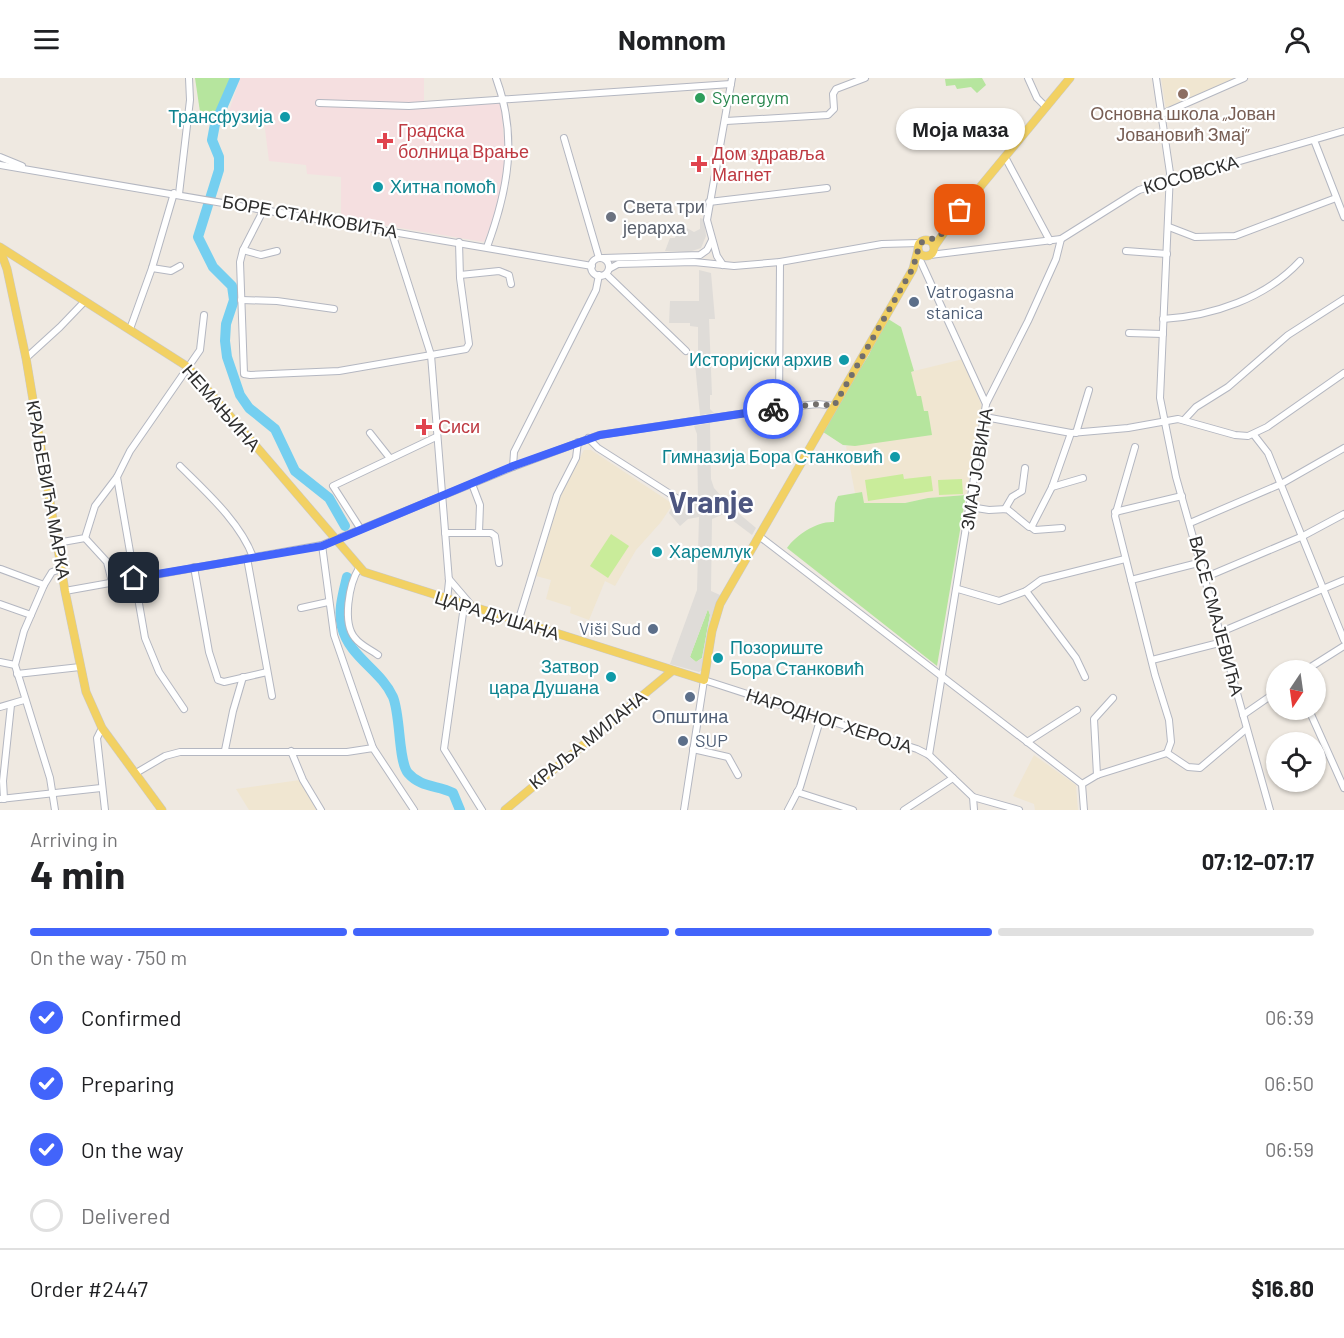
<!DOCTYPE html>
<meta charset="utf-8">
<style>
:root{--surface:#fff;--page:#f2f2f2;--text:#202124;--muted:#757577;--line:#e0e0e0;--accent:#4264fb}
body{margin:0;font-family:Barlow,sans-serif;background:var(--page);color:var(--text);height:100vh;display:flex;flex-direction:column;font-size:22px;white-space:nowrap}
*{box-sizing:border-box;margin:0}
p{font-size:20px;color:var(--muted)}
.icon{flex:none;width:33px;height:33px;fill:none;stroke:currentColor;stroke-width:2;stroke-linecap:round;stroke-linejoin:round}
.map{position:relative;height:732px;overflow:hidden}
.panel{display:flex;flex-direction:column;background:var(--surface);flex:1}
.panel>*{flex:none}
.needle{width:39px;rotate:193deg}
.controls{position:absolute;left:1266px;top:582px;display:grid;gap:12px}
.controls a{display:grid;place-items:center;width:60px;height:60px;border-radius:50%;background:var(--surface);box-shadow:0 2px 4px #0004;font-size:30px}
.pin{position:absolute;display:grid;place-items:center;width:51px;height:51px;color:#fff;margin:-26px;border-radius:12px;box-shadow:0 3px 9px #0006}
.courier{position:absolute;display:grid;place-items:center;width:60px;height:60px;margin:-30px;border:4px solid #4264fb;border-radius:50%;background:#fff;color:#222;box-shadow:0 2px 8px #0007}
.bubble{position:absolute;height:42px;border-radius:21px;background:var(--surface);box-shadow:0 2px 4px #0004;font-size:20px;font-weight:700;line-height:42px;text-align:center}
.headline em{font-style:normal;font-weight:700}
.headline div{display:flex;flex-direction:column-reverse}
.headline{display:flex;align-items:center;justify-content:space-between;height:102px;padding:0 30px}
h1{font-size:39px;font-weight:700;line-height:45px}
.bar{display:grid;grid-template-columns:repeat(4,1fr);gap:9px 6px;align-content:center;height:72px;padding:0 30px}
.bar i{height:8px;border-radius:4px;background:var(--line)}
.bar .active{background:var(--accent)}
.bar p{grid-column:span 4}
.line{display:flex;align-items:center;gap:15px;padding:0 30px;border-top:2px solid var(--line)}
.line div{flex:1}
ol{padding:0 30px;list-style:none}
li{display:flex;align-items:center;gap:18px;height:66px}
li p{margin-inline-start:auto}
li .icon{padding:6px;border-radius:50%;background:var(--accent);color:#fff;stroke-width:4}
li:last-child{color:var(--muted)}
li i{width:33px;height:33px;border:3px solid var(--line);border-radius:50%}
header{display:flex;justify-content:space-between;align-items:center;height:78px;padding:0 30px;background:var(--surface);font-size:27px;font-weight:700}
.map>svg:first-child{display:block}
.education{fill:#f0e6d1}
.medical{fill:#f5dfe0}
.green{fill:#b6e59e}
.pitch{fill:#c9ec9a}
.plaza{fill:#dfdcd8;fill-rule:evenodd}
.lines{fill:none;stroke-linecap:round;stroke-linejoin:round}
.river{stroke:#75cff0;stroke-width:10}
.minor-casing{stroke:#b4b7c1;stroke-width:8}
.major-casing{stroke:#c9c9c9;stroke-width:9}
.minor{stroke:#fff;stroke-width:6}
.major{stroke:#f2d163;stroke-width:8}
.done{stroke:#726f6d;stroke-width:6;stroke-dasharray:0 10.8}
.route{stroke:#4264fb;stroke-width:8}
.education-dot{fill:#8d6e63;stroke:#fff;stroke-width:2}
.leisure-dot{fill:#2e9e5b;stroke:#fff;stroke-width:2}
.culture-dot{fill:#0f9aa8;stroke:#fff;stroke-width:2}
.health-dot{fill:#e0444e;stroke:#fff;stroke-width:2}
.worship-dot{fill:#6b7280;stroke:#fff;stroke-width:2}
.service-dot{fill:#5c6f8a;stroke:#fff;stroke-width:2}
.labels{text-anchor:middle;stroke-width:4.5;stroke-linejoin:round;paint-order:stroke}
.leisure-label{font-size:18px;fill:#27864d;stroke:#fff;text-anchor:start}
.education-label{font-size:18px;fill:#785e54;stroke:#fff}
.culture-label{font-size:18px;fill:#0d838f;stroke:#fff;text-anchor:end}
.health-label{font-size:18px;fill:#be3a42;stroke:#fff;text-anchor:start}
.street-label{font-size:18px;fill:#2e2e2e;stroke:#fff}
.worship-label{font-size:18px;fill:#5b616d;stroke:#fff;text-anchor:start}
.service-label{font-size:18px;fill:#4e5e75;stroke:#fff;text-anchor:start}
.town-label{font-size:30px;font-weight:bold;fill:#4d5680;stroke:#fff}
</style>
<header><svg class="icon" aria-label="menu" viewBox="0 0 24 24"><path d="M4 6h16M4 12h16M4 18h16"/></svg>Nomnom<svg class="icon" aria-label="person" viewBox="0 0 24 24"><circle cx="12" cy="8" r="4"/><path d="M4 21q1-7 8-7t8 7"/></svg></header>
<div class="map">
<svg width="1344" height="732" viewBox="0 0 1344 732">
<rect width="100%" height="100%" fill="#efe9e1"/>
<g class="education">
<polygon points="1161,0 1237,0 1166,31"/>
<polygon points="963,281 981,326 982,337 966,417 928,420 905,425 863,425 862,414 855,415 846,368 931,357 927,333 924,334 917,319 910,294"/>
<polygon points="584,372 591,372 673,426 661,444 636,472 615,508 605,503 589,542 570,535 571,529 546,521 551,502 536,498 557,424"/>
<polygon points="1034,677 1076,707 1078,732 1035,732 1034,726 1013,718"/>
<polygon points="300,702 317,732 249,732 236,711"/>
</g>
<polygon class="medical" points="240,0 424,0 424,29 501,25 506,90 499,127 484,164 341,140 341,99 307,96 306,87 269,83 264,43 229,33"/>
<g class="green">
<polygon points="195,0 231,0 217,34 200,34"/>
<polygon points="982,0 986,7 977,15 971,9 957,11 955,7 946,8 945,1"/>
<polygon points="885,239 901,249 914,293 911,294 917,318 921,318 924,333 928,333 932,357 855,368 843,367 820,352 869,277"/>
<path d="M862 414 864 425H905L928 420 966 417 937 588 787 470C796 457 817 443 834 444L835 425 838 418Z"/>
<polygon points="708,531 710,537 702,580 696,584 690,579 691,576"/>
</g>
<g class="pitch">
<polygon points="903,396 904,401 931,398 933,413 868,423 865,402"/>
<polygon points="962,401 963,416 939,417 938,402"/>
<polygon points="611,456 629,468 608,500 590,488"/>
</g>
<g class="plaza">
<polygon points="700,140 704,141 706,158 701,170 689,174 665,173 670,160 675,160 676,153 685,149 694,154 700,151"/>
<polygon points="699,192 711,195 715,241 709,241 712,317 710,317 710,331 714,335 700,337 695,286 698,284 698,249 690,248 690,245 669,245 670,223 699,223"/>
<path d="M710 345 711 401 714 410 730 428 756 450 752 457 724 436 712 441 711 513 720 517 711 540 702 592 699 594 670 586 697 512 699 439 688 441 680 448 669 435 678 417H687L688 422H698L697 356 694 348ZM708 531 710 537 702 580 696 584 690 579 691 576Z"/>
</g>
<g class="lines">
<g class="river">
<polyline points="235,0 215,46 212,62 219,79 219,92 198,159 213,189 232,208 234,222 226,246 225,263 227,279 240,317 249,330 275,351 295,393 329,420 345,448"/>
<path d="M347 499C343 516 338 532 342 549 349 579 381 592 393 619 401 639 398 683 408 695 421 710 438 707 453 715L460 732"/>
</g>
<defs>
<g id="minor">
<polyline points="1028,0 1037,20 1046,29"/>
<polyline points="1156,0 1170,95 1160,320 1176,399 1270,732"/>
<polyline points="319,25 409,28 731,6"/>
<polyline points="1162,36 1244,0"/>
<polyline points="726,43 828,37 834,31 833,16 836,11 865,0"/>
<polyline points="564,60 599,180"/>
<polyline points="1314,62 1344,139"/>
<polyline points="0,79 22,88"/>
<polyline points="1005,79 1050,163"/>
<polyline points="0,87 592,188"/>
<polyline points="179,116 190,22 189,0"/>
<polyline points="709,124 827,110"/>
<polyline points="264,131 243,172 240,184 244,296 250,297 339,293 466,271 469,266 460,200 459,164"/>
<polyline points="1169,149 1195,159 1235,158 1336,120"/>
<polyline points="391,152 431,277 449,503 447,522"/>
<path d="M487 169C508 112 518 59 496 0"/>
<polyline points="243,172 261,177 277,173"/>
<polyline points="1126,173 1167,176"/>
<polyline points="930,177 1061,161 1139,112 1344,53"/>
<polyline points="603,180 700,177 707,172 712,162"/>
<circle cx="600" cy="189" r="9"/>
<polyline points="921,184 986,326"/>
<polyline points="723,187 717,178 707,142 732,0"/>
<polyline points="152,190 171,193 180,188"/>
<polyline points="609,191 618,186 694,184 734,188 780,184 882,166 920,165"/>
<polyline points="606,196 686,273"/>
<polyline points="460,197 499,193 509,197 511,206"/>
<polyline points="241,222 277,223 334,231"/>
<path d="M1163 241C1213 238 1266 220 1300 183"/>
<polyline points="130,251 152,190 174,115"/>
<polyline points="1129,255 1163,256"/>
<polyline points="26,280 60,249 84,224"/>
<polyline points="779,330 780,184"/>
<polyline points="985,339 1071,355 1128,350 1178,341 1235,357 1248,358 1267,349 1344,295"/>
<polyline points="1184,342 1196,329 1228,309 1288,257 1344,221"/>
<polyline points="370,355 389,379"/>
<polyline points="1076,355 1089,312"/>
<polyline points="1254,357 1268,375 1344,562"/>
<polyline points="588,360 598,370 678,421"/>
<polyline points="1135,369 1115,438 1155,597 1169,642 1171,664 1167,675"/>
<path d="M180 388C206 414 240 444 253 479"/>
<polyline points="513,389 514,374 596,212 599,197"/>
<polyline points="472,406 480,427 479,454"/>
<polyline points="1052,409 1083,400"/>
<polyline points="970,429 989,432 1007,431 1029,449 1032,448 1052,409 1071,355"/>
<polyline points="1005,431 1012,419 1022,413 1025,390"/>
<polyline points="1115,434 1182,418"/>
<polyline points="1190,445 1281,406 1344,370"/>
<polyline points="1031,449 1035,452 1062,450"/>
<polyline points="360,450 333,408 436,359"/>
<polyline points="445,455 491,455 495,458 499,485"/>
<polyline points="759,458 1082,706 1084,732"/>
<polyline points="85,460 107,484 112,504"/>
<polyline points="57,465 85,460 95,428 117,399"/>
<polyline points="322,467 334,557 373,670"/>
<polyline points="247,480 272,618"/>
<polyline points="194,489 209,574 218,602 224,604 267,594"/>
<path d="M359 490C349 506 342 545 355 560 361 568 370 571 378 577"/>
<polyline points="1,491 44,507"/>
<polyline points="1206,499 1303,458 1344,436"/>
<polyline points="449,501 472,528"/>
<polyline points="1131,502 1202,484"/>
<polyline points="958,511 999,523 1026,513 1041,502 1125,481"/>
<polyline points="65,513 322,467 513,389 599,357 779,330 818,326 834,328"/>
<polyline points="1026,513 1076,580 1085,599"/>
<polyline points="0,526 31,537"/>
<polyline points="464,528 444,671 482,732"/>
<polyline points="301,530 328,524"/>
<polyline points="518,544 557,417 576,380 578,364"/>
<polyline points="1221,554 1344,502"/>
<polyline points="1152,582 1223,564"/>
<polyline points="0,584 15,587"/>
<polyline points="1306,592 1344,568"/>
<polyline points="17,596 80,589"/>
<polyline points="0,629 24,622"/>
<polyline points="184,631 159,594 145,560 117,399 130,373 200,272 204,237"/>
<polyline points="1309,632 1344,710"/>
<polyline points="1243,637 1276,614"/>
<polyline points="102,650 97,660 105,732"/>
<polyline points="1027,664 1077,632"/>
<polyline points="693,671 728,679 738,697"/>
<polyline points="225,672 233,633 243,599"/>
<polyline points="291,673 303,702 321,732"/>
<polyline points="1167,675 1188,689 1200,690 1246,651"/>
<polyline points="929,677 986,326 1028,243 1056,181 1061,161"/>
<polyline points="136,695 165,678 180,674 347,674 373,670 414,732"/>
<polyline points="1097,697 1094,641 1113,620"/>
<polyline points="1082,706 1097,697 1167,675"/>
<polyline points="797,714 853,732"/>
<polyline points="973,719 974,732"/>
<polyline points="0,721 101,710"/>
<polyline points="4,721 3,703 11,627"/>
<polyline points="55,732 50,700 15,587 24,553 44,507 52,494 61,491"/>
<polyline points="684,732 704,602 917,671 929,677 973,719 1019,732"/>
<polyline points="788,732 800,709 821,639"/>
<polyline points="904,732 953,700"/>
</g>
<g id="major">
<circle cx="926" cy="170" r="8"/>
<polyline points="0,169 188,289 364,494 704,602 712,553 720,526 913,191 918,172"/>
<polyline points="934,169 952,143 1070,0"/>
<polyline points="0,172 7,191 26,280 65,513 86,614 102,650 162,732"/>
<polyline points="505,732 672,593"/>
</g>
</defs>
<use href="#minor" class="minor-casing"/>
<use href="#major" class="major-casing"/>
<use href="#minor" class="minor"/>
<use href="#major" class="major"/>
</g>
<g class="lines">
<polyline class="done" points="773,331 818,326 834,328 913,190 920,165 940,158 960,132"/>
<polyline class="route" points="134,500 322,468 513,388 600,357 773,331"/>
</g>
<circle class="education-dot" cx="1183" cy="16" r="6"/>
<circle class="leisure-dot" cx="700" cy="20" r="6"/>
<g class="culture-dot">
<circle cx="285" cy="39" r="6"/>
<circle cx="378" cy="109" r="6"/>
<circle cx="844" cy="282" r="6"/>
<circle cx="895" cy="379" r="6"/>
<circle cx="657" cy="474" r="6"/>
<circle cx="718" cy="580" r="6"/>
<circle cx="611" cy="599" r="6"/>
</g>
<g class="health-dot">
<path d="M382 54h6v6h6v6h-6v6h-6v-6h-6v-6h6z"/>
<path d="M696 77h6v6h6v6h-6v6h-6v-6h-6v-6h6z"/>
<path d="M421 340h6v6h6v6h-6v6h-6v-6h-6v-6h6z"/>
</g>
<circle class="worship-dot" cx="611" cy="139" r="6"/>
<g class="service-dot">
<circle cx="914" cy="224" r="6"/>
<circle cx="653" cy="551" r="6"/>
<circle cx="690" cy="619" r="6"/>
<circle cx="683" cy="663" r="6"/>
</g>
<g class="labels">
<g class="leisure-label">
<text x="712" y="26">Synergym</text>
</g>
<g class="education-label">
<text x="1183" y="42">Основна школа „Јован<tspan x="1183" dy="21">Јовановић Змај”</tspan></text>
</g>
<g class="culture-label">
<text x="273" y="45">Трансфузија</text>
<text x="390" y="115" text-anchor="start">Хитна помоћ</text>
<text x="832" y="288">Историјски архив</text>
<text x="883" y="385">Гимназија Бора Станковић</text>
<text x="669" y="480" text-anchor="start">Харемлук</text>
<text x="730" y="576" text-anchor="start">Позориште<tspan x="730" dy="21">Бора Станковић</tspan></text>
<text x="599" y="595">Затвор<tspan x="599" dy="21">цара Душана</tspan></text>
</g>
<g class="health-label">
<text x="398" y="59">Градска<tspan x="398" dy="21">болница Врање</tspan></text>
<text x="712" y="82">Дом здравља<tspan x="712" dy="21">Магнет</tspan></text>
<text x="438" y="355">Сиси</text>
</g>
<g class="street-label">
<text transform="translate(1191 97) rotate(-16)" y="6">КОСОВСКА</text>
<text transform="translate(310 139) rotate(10)" y="6">БОРЕ СТАНКОВИЋА</text>
<text transform="translate(221 330) rotate(49)" y="6">НЕМАЊИНА</text>
<text transform="translate(977 391) rotate(-81)" y="6">ЗМАЈ ЈОВИНА</text>
<text transform="translate(48 412) rotate(80)" y="6">КРАЉЕВИЋА МАРКА</text>
<text transform="translate(497 538) rotate(17)" y="6">ЦАРА ДУШАНА</text>
<text transform="translate(1216 538) rotate(75)" y="6">ВАСЕ СМАЈЕВИЋА</text>
<text transform="translate(829 643) rotate(18)" y="6">НАРОДНОГ ХЕРОЈА</text>
<text transform="translate(588 662) rotate(-39)" y="6">КРАЉА МИЛАНА</text>
</g>
<g class="worship-label">
<text x="623" y="135">Света три<tspan x="623" dy="21">јерарха</tspan></text>
</g>
<g class="service-label">
<text x="926" y="220">Vatrogasna<tspan x="926" dy="21">stanica</tspan></text>
<text x="641" y="557" text-anchor="end">Viši Sud</text>
<text x="690" y="645" text-anchor="middle">Општина</text>
<text x="695" y="669">SUP</text>
</g>
<g class="town-label">
<text x="711" y="435">Vranje</text>
</g>
</g>
</svg>
<div class="controls">
<a><svg class="needle" viewBox="-14 -14 28 28"><path d="M0-13l5 13h-10z" fill="#e53935"/><path d="M0 13l5-13h-10z" fill="#757577"/></svg></a>
<a><svg class="icon" aria-label="locate" viewBox="0 0 24 24"><circle cx="12" cy="12" r="6"/><path d="M12 2v4M12 18v4M2 12h4M18 12h4"/></svg></a>
</div>
<div class="pin" style="left:960px;top:132px;background:#ea580c"><svg class="icon" aria-label="bag" viewBox="0 0 24 24"><path d="M5 8h14l-1 12H6zM9 8a3 3 0 0 1 6 0"/></svg></div>
<div class="pin" style="left:134px;top:500px;background:#1f2937"><svg class="icon" aria-label="home" viewBox="0 0 24 24"><path d="M3 11l9-7 9 7M6 9v11h12V9"/></svg></div>
<div class="courier" style="left:773px;top:331px"><svg class="icon" aria-label="bike" viewBox="0 0 24 24"><circle cx="6" cy="16" r="4"/><circle cx="18" cy="16" r="4"/><path d="M6 16l4-8h5l3 8M10 8l3 8H6M13 5h3"/></svg></div>
<div class="bubble" style="left:896px;top:30px;width:129px">Моја маза</div>
</div>
<section class="panel">
<div class="headline"><div><h1>4 min</h1><p>Arriving in</p></div><em>07:12–07:17</em></div>
<div class="bar"><i class="active"></i><i class="active"></i><i class="active"></i><i></i><p>On the way · 750 m</p></div>
<ol>
<li><svg class="icon" aria-label="check" viewBox="0 0 24 24"><path d="M5 12l5 5 9-10"/></svg>Confirmed<p>06:39</p></li>
<li><svg class="icon" aria-label="check" viewBox="0 0 24 24"><path d="M5 12l5 5 9-10"/></svg>Preparing<p>06:50</p></li>
<li><svg class="icon" aria-label="check" viewBox="0 0 24 24"><path d="M5 12l5 5 9-10"/></svg>On the way<p>06:59</p></li>
<li><i></i>Delivered</li>
</ol>
<div class="line" style="height:78px"><div>Order #2447</div><b>$16.80</b></div>
</section>
